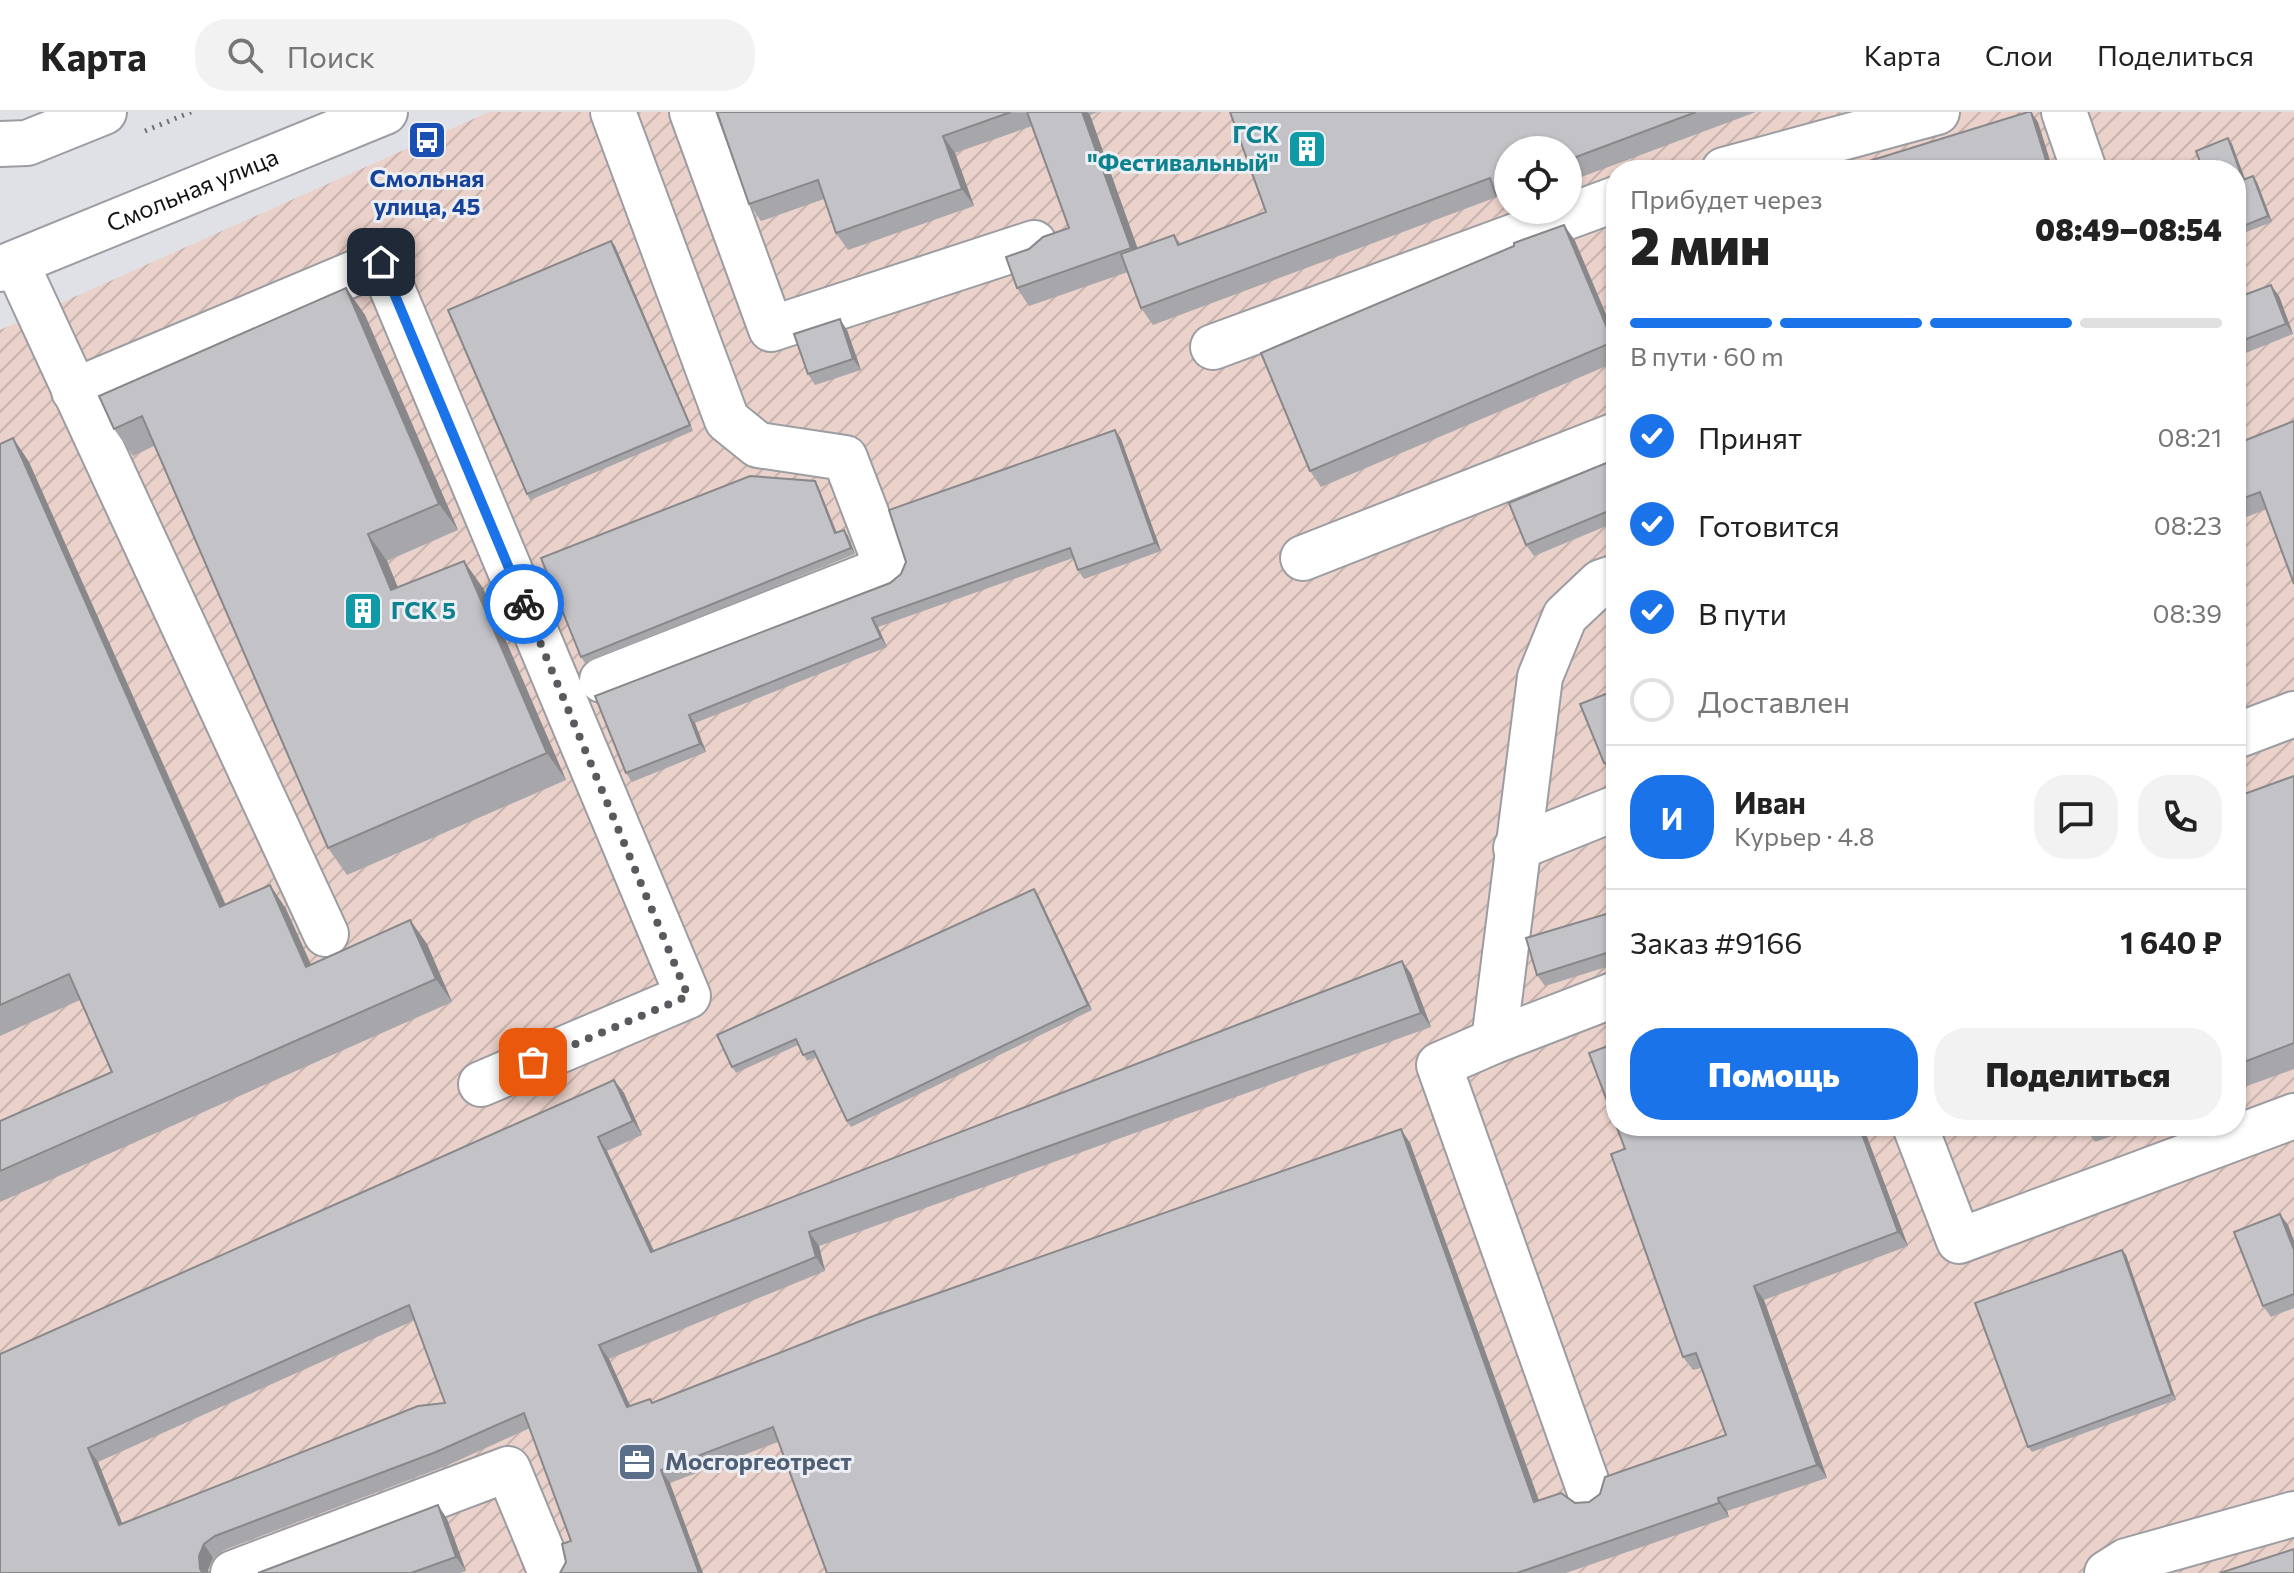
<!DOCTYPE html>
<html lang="ru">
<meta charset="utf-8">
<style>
:root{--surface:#fff;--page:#f2f2f2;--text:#222;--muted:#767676;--line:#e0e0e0;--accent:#1a73e8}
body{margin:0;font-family:Commissioner,sans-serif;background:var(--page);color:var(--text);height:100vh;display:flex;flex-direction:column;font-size:30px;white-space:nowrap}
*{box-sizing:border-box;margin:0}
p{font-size:26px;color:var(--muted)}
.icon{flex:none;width:44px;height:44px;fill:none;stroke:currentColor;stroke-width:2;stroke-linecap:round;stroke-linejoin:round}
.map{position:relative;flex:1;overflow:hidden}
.details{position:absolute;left:1606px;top:48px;width:640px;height:976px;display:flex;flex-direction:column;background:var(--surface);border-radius:32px;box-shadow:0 2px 6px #0004}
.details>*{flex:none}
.tools{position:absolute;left:1494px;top:24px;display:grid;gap:16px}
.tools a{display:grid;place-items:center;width:88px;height:88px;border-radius:50%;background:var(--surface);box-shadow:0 2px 6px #0004;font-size:40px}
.pin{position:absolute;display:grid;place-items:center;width:68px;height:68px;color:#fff;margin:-34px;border-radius:16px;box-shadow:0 4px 12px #0006}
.courier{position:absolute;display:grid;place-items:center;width:80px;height:80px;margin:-40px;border:6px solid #1a73e8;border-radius:50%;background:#fff;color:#222;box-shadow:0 2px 10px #0007}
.overview em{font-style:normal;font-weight:800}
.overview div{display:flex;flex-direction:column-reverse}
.overview{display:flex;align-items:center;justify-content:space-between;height:136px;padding:0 24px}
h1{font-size:52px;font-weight:800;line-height:60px}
.bar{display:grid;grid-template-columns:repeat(4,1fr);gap:12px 8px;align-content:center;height:96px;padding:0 24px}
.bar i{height:10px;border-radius:6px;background:var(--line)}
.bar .current{background:var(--accent)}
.bar p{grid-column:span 4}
.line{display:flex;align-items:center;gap:20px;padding:0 24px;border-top:2px solid var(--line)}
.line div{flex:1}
.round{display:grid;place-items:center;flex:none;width:84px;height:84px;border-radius:32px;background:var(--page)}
ol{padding:0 24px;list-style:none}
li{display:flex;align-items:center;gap:24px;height:88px}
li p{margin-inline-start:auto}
li .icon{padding:8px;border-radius:50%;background:var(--accent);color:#fff;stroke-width:4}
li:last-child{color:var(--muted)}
li i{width:44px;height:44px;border:4px solid var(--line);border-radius:50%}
.button{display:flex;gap:16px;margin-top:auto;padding:16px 24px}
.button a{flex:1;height:92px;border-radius:32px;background:var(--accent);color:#fff;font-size:32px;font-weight:800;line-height:92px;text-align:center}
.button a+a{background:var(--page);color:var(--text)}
header{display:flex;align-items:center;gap:48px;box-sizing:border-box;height:112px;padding:0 40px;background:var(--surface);border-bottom:2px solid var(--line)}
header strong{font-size:38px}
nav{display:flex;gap:44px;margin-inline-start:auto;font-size:28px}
.search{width:560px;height:72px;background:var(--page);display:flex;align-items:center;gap:20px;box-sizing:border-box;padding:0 28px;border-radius:32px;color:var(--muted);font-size:30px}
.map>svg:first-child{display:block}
.industrial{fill:url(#industrial-furrows);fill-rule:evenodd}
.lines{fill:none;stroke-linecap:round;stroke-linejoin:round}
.minor-casing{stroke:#9c9da2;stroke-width:48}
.path{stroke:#717275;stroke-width:5;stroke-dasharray:2 6;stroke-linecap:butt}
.minor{stroke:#fff;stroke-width:44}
.wall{fill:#a7a7ab;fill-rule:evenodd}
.shaded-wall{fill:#88888b}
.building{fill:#c2c2c7;stroke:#88888b;stroke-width:2;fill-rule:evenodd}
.done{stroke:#595a5d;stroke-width:8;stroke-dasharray:0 14.4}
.route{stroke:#1a73e8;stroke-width:10}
.labels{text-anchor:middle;stroke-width:6;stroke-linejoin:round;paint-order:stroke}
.culture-label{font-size:24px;font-weight:bold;fill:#0d838f;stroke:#edeef3;text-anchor:end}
.transit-label{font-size:24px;font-weight:bold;fill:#164399;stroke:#edeef3}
.street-label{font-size:24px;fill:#111213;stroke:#edeef3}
.service-label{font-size:24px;font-weight:bold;fill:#4e5e75;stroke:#edeef3;text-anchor:start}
</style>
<header>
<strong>Карта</strong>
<div class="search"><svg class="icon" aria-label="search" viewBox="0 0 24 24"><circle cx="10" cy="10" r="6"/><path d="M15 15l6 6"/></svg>Поиск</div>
<nav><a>Карта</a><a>Слои</a><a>Поделиться</a></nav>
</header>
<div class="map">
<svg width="2294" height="1461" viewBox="0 0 2294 1461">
<defs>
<pattern id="industrial-furrows" width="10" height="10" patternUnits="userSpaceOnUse" patternTransform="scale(2)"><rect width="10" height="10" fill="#ead1ca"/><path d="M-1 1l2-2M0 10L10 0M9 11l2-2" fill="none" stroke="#c8b2ad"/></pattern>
</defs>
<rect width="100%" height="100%" fill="#e0e1e6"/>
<path class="industrial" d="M489 0H2294V1461H0V218ZM1508 38H1568V98H1508ZM1616 58H2236V1014H1616Z"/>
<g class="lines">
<defs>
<g id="minor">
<polyline points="692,0 771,217 1034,131"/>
<polyline points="2064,0 2084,58"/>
<polyline points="0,32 27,31 104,0"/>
<polyline points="1724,58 1937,0"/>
<polyline points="16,151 326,822"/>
<path id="s1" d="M0 157 385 0"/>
<polyline points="1213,235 1616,87"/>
<polyline points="74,279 381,150 688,884 481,972"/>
<polyline points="1303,446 1616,323"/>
<polyline points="602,568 887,456 845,346 758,333 727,308 613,0"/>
<polyline points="2236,624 2294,602"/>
<polyline points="1516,736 1616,696"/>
<polyline points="1494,929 1616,882"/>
<polyline points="1915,1014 1959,1129 2294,1004"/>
<polyline points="1590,1380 1439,953 1494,929 1540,565 1565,504 1601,470 1616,465"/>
<polyline points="233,1461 508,1357 551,1461"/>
<polyline points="2107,1461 2126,1449 2294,1402"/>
</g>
</defs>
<use href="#minor" class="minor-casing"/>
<polyline class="path" points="145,19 191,0"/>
<use href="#minor" class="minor"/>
</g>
<g class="wall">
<polygon points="717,0 1098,0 1090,3 1137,136 1174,123 1181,132 1266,100 1230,0 1756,0 1568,70 1568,38 1508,38 1508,98 1514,98 1508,100 1497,85 1153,213 1141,196 1128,160 1029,194 1017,176 1029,137 1069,116 1032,14 955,41 974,94 848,138 836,121 824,87 761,109 749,92"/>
<polygon points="2228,26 2232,32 2245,67 2257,70 2272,110 2236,124 2236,58"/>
<polygon points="1564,113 1575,129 1616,226 1616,250 1321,375 1310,359"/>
<polygon points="611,129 615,134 693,319 530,388 527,382"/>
<polygon points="346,176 365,203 458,418 387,449 398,476 483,476 566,668 347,763 328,736 154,334 133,344 114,317"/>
<polygon points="2279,184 2293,222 2236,245 2236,186"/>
<polygon points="847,218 861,258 815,273 808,262"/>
<polygon points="2294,309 2267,397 2236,409 2236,332"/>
<polygon points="1115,318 1121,327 1161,439 1084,467 1078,458 1073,446 878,515 887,535 695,611 706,640 632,670 626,661 595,584 890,471"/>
<polygon points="13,326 29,350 226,793 270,773 286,797 311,852 410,808 427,832 452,890 0,1090 0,1009 112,960 80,888 0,924 0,332"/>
<polygon points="1616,347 1616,410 1534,444 1526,433"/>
<polygon points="815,369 818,374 837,421 844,418 848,424 855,442 585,551 581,545"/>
<polygon points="1616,578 1616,668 1604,651"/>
<polygon points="2294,664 2294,957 2236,978 2236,685"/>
<polygon points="1038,783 1092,898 851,1015 847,1009 816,945 807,949 798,933 736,961 732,955"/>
<polygon points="1616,799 1616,852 1545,874 1537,863"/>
<path d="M1402 849 1411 862 1431 915 819 1134 825 1159 609 1247 630 1294 653 1291 1410 1031 1539 1388 1575 1391 1589 1390 1726 1323 1701 1256 1693 1258 1683 1245 1625 1037 1616 1014H1863L1908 1134 1764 1188 1827 1366 1727 1399 1729 1405 1566 1461H827L778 1330 670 1371 566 1450 571 1429 530 1316 446 1354 224 1438 213 1446 208 1458 0 1461V1242L614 968 624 981 642 1023 607 1039 654 1139ZM415 1208 445 1291 122 1411 98 1350Z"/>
<polygon points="2084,1014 2139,1014 2095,1030"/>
<polygon points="2288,1113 2294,1129 2294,1196 2271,1205 2263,1194"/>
<polygon points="2122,1138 2126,1143 2176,1288 2032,1340 2028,1335"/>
<polygon points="438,1393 447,1407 466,1459 460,1461 258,1461"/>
</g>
<g class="shaded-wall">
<polygon points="1082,0 1087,0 1090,3 1144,154 1131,136"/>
<polygon points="2031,0 2038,10 2053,58 2049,58"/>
<polygon points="943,24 955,41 974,94 962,77"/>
<polygon points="2228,26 2232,32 2247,73 2243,68"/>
<polygon points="2253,64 2257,70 2272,110 2268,104"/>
<polygon points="1564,113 1575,129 1616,226 1616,234"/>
<polygon points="611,129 615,134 693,319 690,313"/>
<polygon points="2271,173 2279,184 2293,222 2286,212"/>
<polygon points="346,176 365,203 458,418 439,392"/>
<polygon points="840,207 847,218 861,258 853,247"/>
<polygon points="1115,318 1121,327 1161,439 1155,431"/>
<polygon points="13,326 29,350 237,819 220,795"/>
<polygon points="815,369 818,374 839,427 835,421"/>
<polygon points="844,418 848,424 855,442 851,436"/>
<polygon points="368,422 387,449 410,505 391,478"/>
<polygon points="464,449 483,476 566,668 547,641"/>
<polygon points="872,506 878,515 887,535 881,526"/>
<polygon points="689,603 695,611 706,640 700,632"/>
<polygon points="270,773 286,797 322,878 306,855"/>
<polygon points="1034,777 1038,783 1092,898 1088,893"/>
<polygon points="410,808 427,832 452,890 436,867"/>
<polygon points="1402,849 1411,862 1431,915 1421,901"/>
<polygon points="614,968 624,981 642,1023 633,1009"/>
<polygon points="1859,1014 1863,1014 1908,1134 1898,1120"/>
<polygon points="1401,1017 1410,1031 1544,1403 1534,1390"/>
<polygon points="598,1025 607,1039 661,1154 651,1140"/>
<polygon points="2280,1102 2288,1113 2294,1129 2294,1138"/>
<polygon points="809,1120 819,1134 825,1159 816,1145"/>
<polygon points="2122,1138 2126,1143 2176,1288 2172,1282"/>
<polygon points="1754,1174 1764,1188 1827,1366 1817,1353"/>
<polygon points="599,1233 609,1247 637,1309 627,1295"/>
<polygon points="88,1336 98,1350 128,1426 119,1413"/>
<polygon points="661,1358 670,1371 703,1461 699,1461"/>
<polygon points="1718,1386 1727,1399 1729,1405 1719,1391"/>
<polygon points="438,1393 447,1407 466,1459 456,1445"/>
<polygon points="204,1432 213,1446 208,1458 209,1461 203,1461 200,1457 199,1444"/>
</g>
<g class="building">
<polygon points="717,0 1011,0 943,24 962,77 836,121 818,68 749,92"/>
<polygon points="1027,0 1082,0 1131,136 1017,176 1006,145 1029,137 1043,125 1069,116"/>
<polygon points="1230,0 1696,0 1568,48 1568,38 1508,38 1508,78 1496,83 1490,66 1141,196 1121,142 1174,123 1178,133 1266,100"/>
<polygon points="2028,0 2031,0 2049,58 1840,58"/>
<polygon points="2228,26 2243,68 2253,64 2268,104 2236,117 2236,58 2203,58 2196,39"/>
<polygon points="1564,113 1613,230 1310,359 1261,241 1514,134 1514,131"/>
<polygon points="611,129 690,313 527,382 448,198"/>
<polygon points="2271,173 2286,212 2236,231 2236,186"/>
<polygon points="346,176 439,392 368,422 391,478 464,449 547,641 328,736 142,304 114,317 99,284"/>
<polygon points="840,207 853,247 808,262 794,222"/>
<polygon points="2294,309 2294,472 2260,380 2236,389 2236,332"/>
<polygon points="1115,318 1155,431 1078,458 1070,436 872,506 881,526 689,603 700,632 626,661 595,584 890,471 901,462 906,450 889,398"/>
<polygon points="13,326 220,795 270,773 306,855 410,808 436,867 0,1059 0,1009 112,960 69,862 0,893 0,332"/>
<polygon points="1616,347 1616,396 1526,433 1509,391"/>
<polygon points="750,364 815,369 835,421 844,418 851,436 581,545 541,446"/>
<polygon points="1616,578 1616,651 1611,653 1604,651 1580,592"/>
<polygon points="2294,664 2294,931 2236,953 2236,685"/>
<polygon points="1034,777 1088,893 847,1009 814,939 803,943 796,927 732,955 717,923"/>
<polygon points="1616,799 1616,838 1537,863 1526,826"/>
<path d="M1402 849 1421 901 809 1120 816 1145 599 1233 627 1295 650 1287 652 1291 868 1206 1401 1017 1534 1390 1561 1381 1575 1391 1589 1390 1600 1382 1605 1365 1726 1323 1696 1241 1683 1245 1611 1042 1625 1037 1589 941 1616 931V1014H1859L1898 1120 1754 1174 1817 1353 1718 1386 1719 1391 1517 1461H827L773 1315 661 1358 699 1461H560L566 1450 562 1432 571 1429 524 1301 436 1340 215 1424 204 1432 199 1444 200 1457 203 1461H0V1242L614 968 633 1009 598 1025 651 1140ZM409 1193 445 1291 418 1294 119 1413 88 1336Z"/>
<polygon points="2280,1102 2294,1138 2294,1182 2263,1194 2234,1120"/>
<polygon points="2122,1138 2172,1282 2028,1335 1975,1191"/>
<polygon points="438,1393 456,1445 411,1461 258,1461"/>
<polygon points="2294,1437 2294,1461 2220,1461"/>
</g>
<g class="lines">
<polyline class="done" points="524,492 688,884 533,950"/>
<polyline class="route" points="381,150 524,492"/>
</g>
<defs>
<symbol id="bus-square" viewBox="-11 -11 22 22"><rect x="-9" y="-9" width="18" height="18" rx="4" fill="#1a4fb4" stroke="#edeef3"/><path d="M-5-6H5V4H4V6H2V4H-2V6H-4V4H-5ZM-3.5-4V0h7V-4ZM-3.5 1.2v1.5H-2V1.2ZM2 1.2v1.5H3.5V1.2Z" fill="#fff"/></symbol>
<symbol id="building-square" viewBox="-11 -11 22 22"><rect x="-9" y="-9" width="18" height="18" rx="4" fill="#0f9aa8" stroke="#edeef3"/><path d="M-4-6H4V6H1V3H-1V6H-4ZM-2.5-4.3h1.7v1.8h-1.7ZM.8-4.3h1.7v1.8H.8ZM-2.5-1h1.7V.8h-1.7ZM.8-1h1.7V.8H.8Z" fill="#fff"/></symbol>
<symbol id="office-square" viewBox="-11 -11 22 22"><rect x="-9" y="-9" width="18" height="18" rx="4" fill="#5c6f8a" stroke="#edeef3"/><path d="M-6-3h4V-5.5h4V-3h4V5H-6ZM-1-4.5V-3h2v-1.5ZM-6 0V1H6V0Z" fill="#fff"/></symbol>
</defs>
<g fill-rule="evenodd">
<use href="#bus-square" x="405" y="6" width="44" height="44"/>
<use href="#building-square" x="1285" y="15" width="44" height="44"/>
<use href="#building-square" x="341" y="477" width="44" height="44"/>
<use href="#office-square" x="615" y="1328" width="44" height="44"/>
</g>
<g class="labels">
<g class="culture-label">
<text x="1279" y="31">ГСК<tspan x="1279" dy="28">"Фестивальный"</tspan></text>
<text x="391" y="507" text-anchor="start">ГСК 5</text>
</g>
<g class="transit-label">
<text x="427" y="75">Смольная<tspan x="427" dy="28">улица, 45</tspan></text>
</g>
<g class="street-label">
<text dy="8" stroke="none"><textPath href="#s1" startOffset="208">Смольная улица</textPath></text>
</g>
<g class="service-label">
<text x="665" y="1358">Мосгоргеотрест</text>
</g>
</g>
</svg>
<div class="tools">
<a><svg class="icon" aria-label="locate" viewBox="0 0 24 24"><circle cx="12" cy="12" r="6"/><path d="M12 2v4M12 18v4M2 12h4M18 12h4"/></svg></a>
</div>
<div class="pin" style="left:533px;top:950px;background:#ea580c"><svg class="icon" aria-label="bag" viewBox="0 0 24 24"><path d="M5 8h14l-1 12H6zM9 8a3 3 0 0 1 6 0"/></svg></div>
<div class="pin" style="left:381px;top:150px;background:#1f2937"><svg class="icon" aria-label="home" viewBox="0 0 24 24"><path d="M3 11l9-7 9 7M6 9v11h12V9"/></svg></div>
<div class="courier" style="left:524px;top:492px"><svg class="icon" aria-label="bike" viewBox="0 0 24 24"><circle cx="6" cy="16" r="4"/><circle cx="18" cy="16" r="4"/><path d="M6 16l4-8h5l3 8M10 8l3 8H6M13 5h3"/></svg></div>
<section class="details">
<div class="overview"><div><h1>2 мин</h1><p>Прибудет через</p></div><em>08:49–08:54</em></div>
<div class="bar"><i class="current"></i><i class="current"></i><i class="current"></i><i></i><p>В пути · 60 m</p></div>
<ol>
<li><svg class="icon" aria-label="check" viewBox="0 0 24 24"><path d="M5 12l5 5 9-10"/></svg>Принят<p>08:21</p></li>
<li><svg class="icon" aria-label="check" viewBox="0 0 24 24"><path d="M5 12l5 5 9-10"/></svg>Готовится<p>08:23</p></li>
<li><svg class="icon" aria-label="check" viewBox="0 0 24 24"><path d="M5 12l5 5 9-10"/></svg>В пути<p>08:39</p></li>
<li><i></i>Доставлен</li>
</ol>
<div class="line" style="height:144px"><b class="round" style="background:var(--accent);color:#fff">И</b><div><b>Иван</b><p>Курьер · 4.8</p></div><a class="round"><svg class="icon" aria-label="chat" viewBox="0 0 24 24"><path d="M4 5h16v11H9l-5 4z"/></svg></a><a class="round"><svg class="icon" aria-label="phone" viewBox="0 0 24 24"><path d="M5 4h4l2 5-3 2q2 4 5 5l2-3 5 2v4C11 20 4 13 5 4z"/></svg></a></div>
<div class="line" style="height:104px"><div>Заказ #9166</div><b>1 640 ₽</b></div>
<div class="button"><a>Помощь</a><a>Поделиться</a></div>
</section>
</div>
